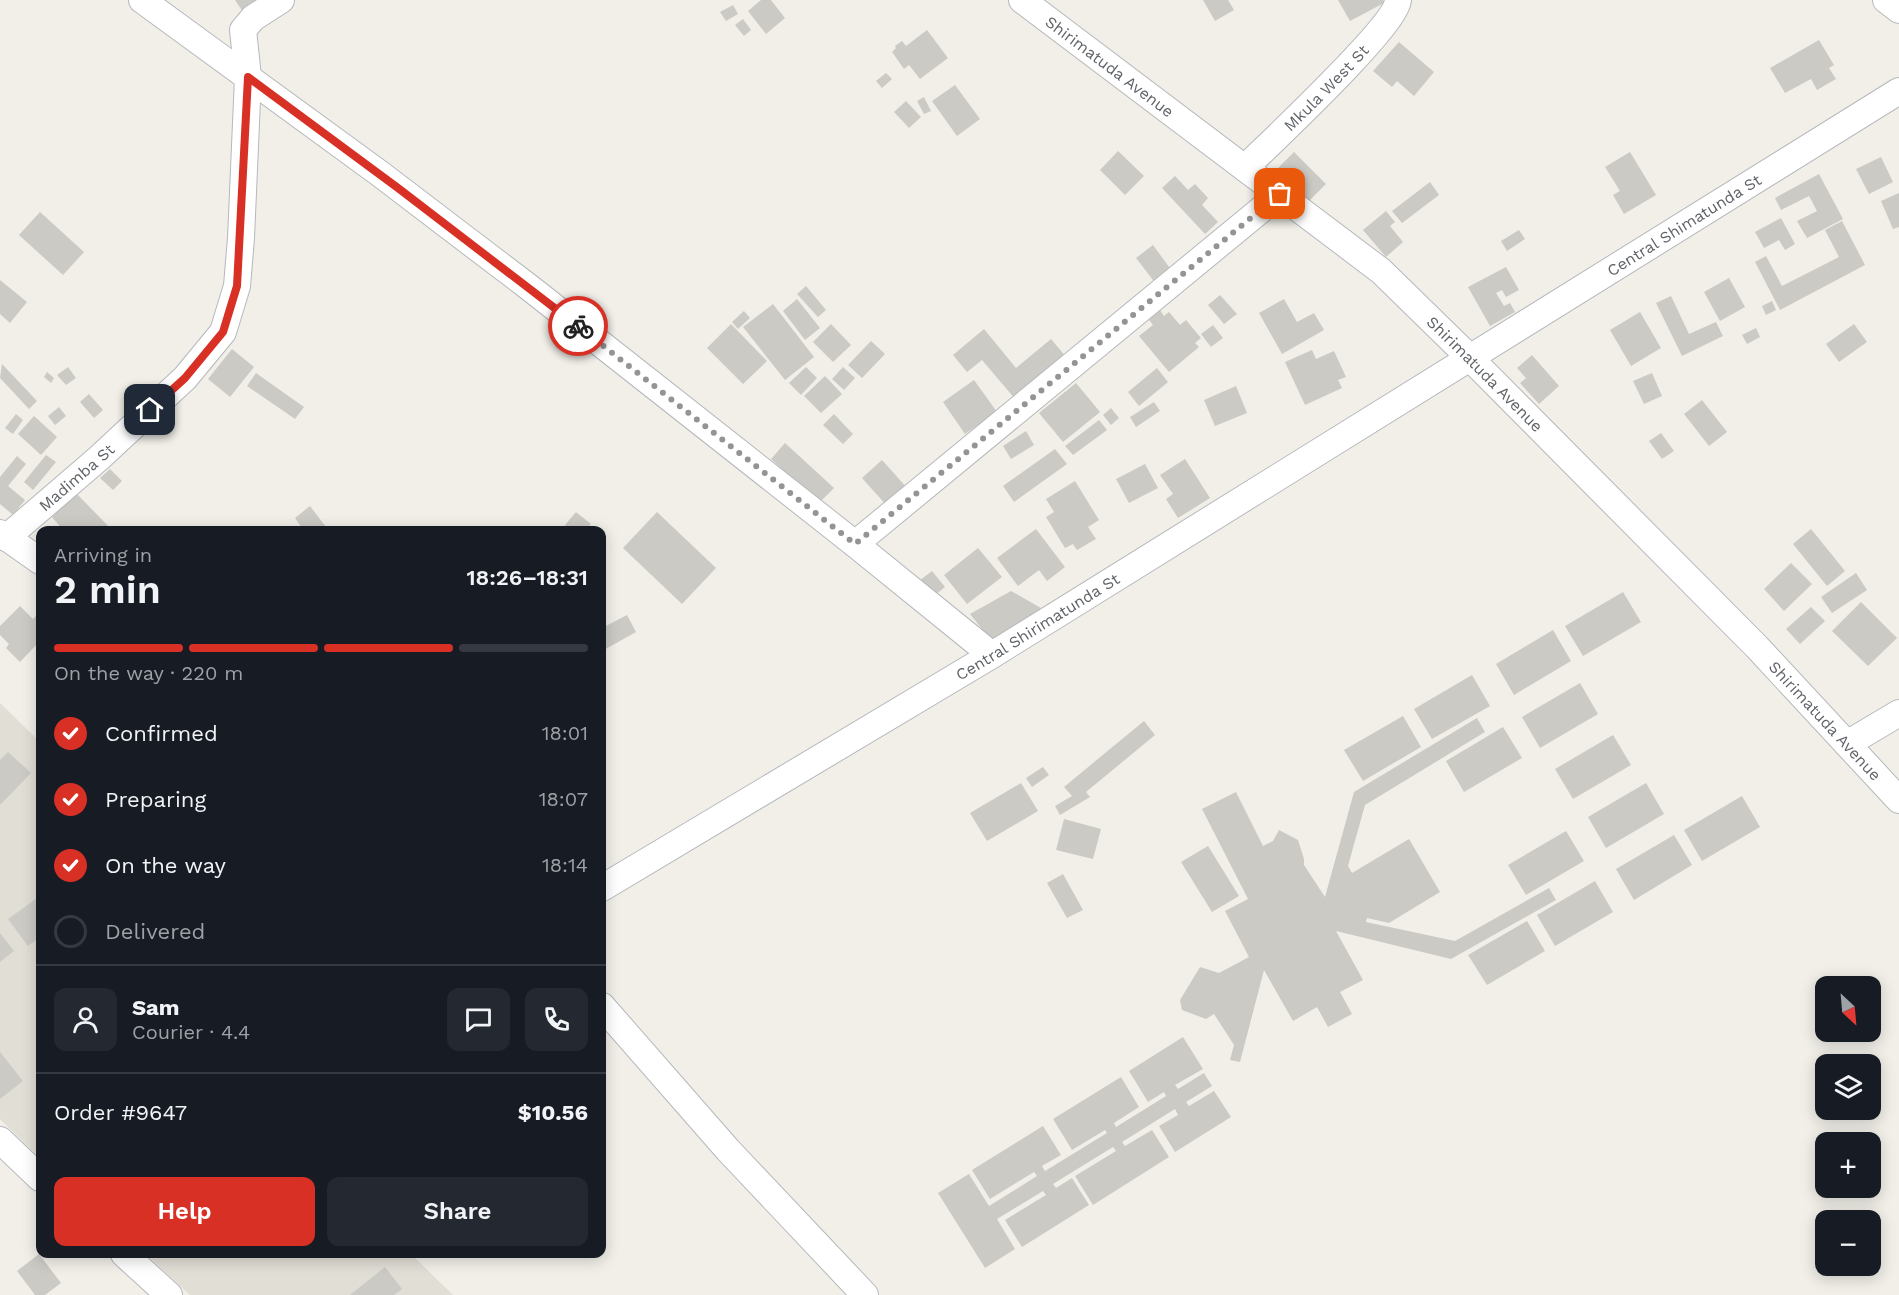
<!DOCTYPE html>
<meta charset="utf-8">
<style>
:root{--surface:#171b24;--page:#242831;--text:#f1f3f6;--muted:#9ea1a6;--line:#363941;--accent:#d93025}
body{margin:0;font-family:"Work Sans",sans-serif;background:var(--page);color:var(--text);height:100vh;display:flex;flex-direction:column;font-size:22px;white-space:nowrap}
*{box-sizing:border-box;margin:0}
p{font-size:20px;color:var(--muted)}
.icon{flex:none;width:33px;height:33px;fill:none;stroke:currentColor;stroke-width:2;stroke-linecap:round;stroke-linejoin:round}
.map{position:relative;flex:1;overflow:hidden}
.panel{position:absolute;left:36px;top:526px;width:570px;height:732px;display:flex;flex-direction:column;background:var(--surface);border-radius:12px;box-shadow:0 3px 15px #0003}
.panel>*{flex:none}
.needle{width:39px;rotate:154deg}
.buttons{position:absolute;left:1815px;top:976px;display:grid;gap:12px}
.buttons a{display:grid;place-items:center;width:66px;height:66px;border-radius:12px;background:var(--surface);box-shadow:0 3px 15px #0003;font-size:30px}
.pin{position:absolute;display:grid;place-items:center;width:51px;height:51px;color:#fff;margin:-26px;border-radius:12px;box-shadow:0 3px 9px #0006}
.courier{position:absolute;display:grid;place-items:center;width:60px;height:60px;margin:-30px;border:4px solid #d93025;border-radius:50%;background:#fff;color:#222;box-shadow:0 2px 8px #0007}
.head em{font-style:normal;font-weight:600}
.head div{display:flex;flex-direction:column-reverse}
.head{display:flex;align-items:center;justify-content:space-between;height:102px;padding:0 18px}
h1{font-size:39px;font-weight:600;line-height:45px}
.bar{display:grid;grid-template-columns:repeat(4,1fr);gap:9px 6px;align-content:center;height:72px;padding:0 18px}
.bar i{height:8px;border-radius:4px;background:var(--line)}
.bar .selected{background:var(--accent)}
.bar p{grid-column:span 4}
.line{display:flex;align-items:center;gap:15px;padding:0 18px;border-top:2px solid var(--line)}
.line div{flex:1}
.round{display:grid;place-items:center;flex:none;width:63px;height:63px;border-radius:12px;background:var(--page)}
ol{padding:0 18px;list-style:none}
li{display:flex;align-items:center;gap:18px;height:66px}
li p{margin-inline-start:auto}
li .icon{padding:6px;border-radius:50%;background:var(--accent);color:#fff;stroke-width:4}
li:last-child{color:var(--muted)}
li i{width:33px;height:33px;border:3px solid var(--line);border-radius:50%}
.cta{display:flex;gap:12px;margin-top:auto;padding:12px 18px}
.cta a{flex:1;height:69px;border-radius:12px;background:var(--accent);color:#fff;font-size:24px;font-weight:600;line-height:69px;text-align:center}
.cta a+a{background:var(--page);color:var(--text)}
.map>svg:first-child{display:block}
.education{fill:#e1ded6}
.building{fill:#cccac5}
.lines{fill:none;stroke-linecap:round;stroke-linejoin:round}
.minor-casing{stroke:#b5b8bc;stroke-width:28}
.minor{stroke:#fff;stroke-width:26}
.done{stroke:#929495;stroke-width:6;stroke-dasharray:0 10.8}
.route{stroke:#d93025;stroke-width:8}
.labels{text-anchor:middle;stroke-width:4.5;stroke-linejoin:round;paint-order:stroke}
.street-label{font-size:16px;fill:#5f6368;stroke:#fff}
</style>
<div class="map">
<svg width="1899" height="1295" viewBox="0 0 1899 1295">
<rect width="100%" height="100%" fill="#f1efe8"/>
<g class="education">
<polygon points="0,703 40,742 40,1158 0,1119"/>
<polygon points="146,1254 411,1254 453,1295 190,1295"/>
</g>
<g class="building">
<polygon points="235,0 267,0 245,15"/>
<polygon points="761,0 771,0 785,18 766,34 748,11"/>
<polygon points="1203,0 1228,0 1234,10 1215,21"/>
<polygon points="1338,0 1383,0 1384,3 1350,21"/>
<polygon points="733,5 738,14 726,21 720,12"/>
<polygon points="743,19 751,30 744,36 735,25"/>
<polygon points="927,30 948,58 920,79 909,65 904,69 892,52 896,48 895,46 902,41 906,46"/>
<polygon points="1819,40 1834,65 1829,68 1836,79 1817,90 1811,79 1785,93 1770,68"/>
<polygon points="1399,42 1434,72 1414,96 1397,81 1392,87 1373,71"/>
<polygon points="886,73 892,79 882,88 876,81"/>
<polygon points="955,85 980,119 957,136 932,101"/>
<polygon points="924,97 931,111 924,114 917,101"/>
<polygon points="906,101 921,117 909,128 894,112"/>
<polygon points="1118,151 1144,176 1125,195 1100,170"/>
<polygon points="1294,152 1326,184 1307,203 1275,171"/>
<polygon points="1630,152 1656,195 1624,214 1613,195 1620,191 1605,167"/>
<polygon points="1881,157 1893,182 1869,194 1856,169"/>
<polygon points="1819,174 1843,219 1807,238 1797,221 1817,211 1809,196 1781,210 1775,198"/>
<polygon points="1175,176 1188,190 1195,184 1208,198 1202,205 1218,222 1205,234 1162,188"/>
<polygon points="1430,182 1439,195 1402,223 1392,211"/>
<polygon points="1899,193 1899,227 1893,229 1881,201"/>
<polygon points="1386,211 1395,222 1390,226 1403,242 1386,257 1363,230"/>
<polygon points="40,212 84,252 63,275 19,235"/>
<polygon points="1781,218 1795,244 1785,250 1779,240 1764,248 1755,232"/>
<polygon points="1842,221 1865,265 1780,310 1755,262 1766,256 1782,286 1839,257 1825,230"/>
<polygon points="1519,230 1525,239 1507,251 1501,241"/>
<polygon points="1153,245 1172,271 1156,284 1136,258"/>
<polygon points="1506,267 1519,290 1506,297 1502,290 1496,293 1504,306 1510,303 1515,312 1490,326 1468,287"/>
<polygon points="1729,278 1745,307 1720,321 1704,292"/>
<polygon points="0,280 27,302 10,323 0,314"/>
<polygon points="806,286 826,310 818,317 797,294"/>
<polygon points="1220,295 1237,314 1224,324 1208,305"/>
<polygon points="1671,296 1689,334 1716,322 1723,336 1682,356 1656,303"/>
<polygon points="797,299 820,328 805,340 783,311"/>
<polygon points="1284,299 1297,322 1314,313 1324,330 1282,354 1259,313"/>
<polygon points="1772,301 1776,310 1766,315 1762,306"/>
<polygon points="773,304 814,357 785,380 743,327"/>
<polygon points="1160,310 1164,316 1169,312 1180,325 1186,320 1201,338 1195,343 1199,347 1169,372 1139,336 1153,325 1149,320"/>
<polygon points="744,311 750,318 738,329 732,322"/>
<polygon points="1640,312 1661,348 1631,366 1610,330"/>
<polygon points="731,324 767,361 743,384 707,348"/>
<polygon points="831,324 851,345 833,362 813,342"/>
<polygon points="1854,324 1867,342 1839,362 1826,344"/>
<polygon points="1213,325 1223,338 1211,347 1201,334"/>
<polygon points="1756,328 1760,337 1747,344 1742,335"/>
<polygon points="984,329 1016,368 1051,339 1067,358 1016,400 982,360 967,372 953,355"/>
<polygon points="871,341 885,354 862,378 848,365"/>
<polygon points="232,349 254,367 230,397 208,379"/>
<polygon points="1312,350 1316,359 1334,351 1346,377 1338,380 1342,388 1305,405 1285,362"/>
<polygon points="1532,355 1559,386 1539,404 1520,383 1526,378 1517,368"/>
<polygon points="2,364 37,401 29,409 0,378"/>
<polygon points="68,367 76,378 66,385 57,375"/>
<polygon points="806,367 817,378 801,395 789,383"/>
<polygon points="843,367 855,378 844,390 832,379"/>
<polygon points="1157,368 1168,382 1139,406 1128,392"/>
<polygon points="47,372 54,378 51,383 44,377"/>
<polygon points="256,373 304,407 295,419 247,386"/>
<polygon points="1652,373 1662,396 1644,404 1633,381"/>
<polygon points="825,376 842,394 821,413 804,396"/>
<polygon points="974,380 997,412 965,434 943,402"/>
<polygon points="1076,383 1100,412 1063,442 1039,413"/>
<polygon points="1236,386 1247,413 1215,426 1204,400"/>
<polygon points="89,394 103,410 94,418 80,402"/>
<polygon points="1702,400 1727,432 1709,446 1684,414"/>
<polygon points="1154,402 1160,411 1136,427 1130,417"/>
<polygon points="59,407 66,416 55,425 48,416"/>
<polygon points="1111,408 1119,418 1111,425 1103,415"/>
<polygon points="16,414 23,420 13,434 5,428"/>
<polygon points="834,414 853,434 843,444 823,425"/>
<polygon points="34,416 57,437 41,455 18,434"/>
<polygon points="1099,420 1107,430 1073,455 1065,446"/>
<polygon points="1026,431 1034,445 1011,459 1003,446"/>
<polygon points="1661,433 1674,451 1662,459 1649,441"/>
<polygon points="785,443 834,488 819,503 771,459"/>
<polygon points="1055,449 1067,464 1014,502 1003,486"/>
<polygon points="46,455 56,462 33,490 24,482"/>
<polygon points="17,456 26,464 8,486 25,500 13,515 0,504 0,477"/>
<polygon points="1185,459 1210,498 1178,518 1166,499 1173,494 1160,475"/>
<polygon points="882,460 908,489 888,507 862,478"/>
<polygon points="1145,464 1158,488 1129,503 1116,479"/>
<polygon points="110,469 122,481 113,490 100,478"/>
<polygon points="1075,481 1099,520 1088,527 1096,539 1077,550 1073,544 1065,548 1046,517 1054,512 1046,499"/>
<polygon points="76,493 113,531 60,531 62,529 52,517"/>
<polygon points="310,506 329,531 304,531 295,518"/>
<polygon points="576,512 591,524 584,531 572,531 565,525"/>
<polygon points="657,512 716,568 682,604 623,548"/>
<polygon points="1036,529 1065,567 1047,581 1039,570 1018,586 997,558"/>
<polygon points="1811,529 1845,571 1827,586 1793,544"/>
<polygon points="978,548 1002,577 967,604 944,575"/>
<polygon points="1791,563 1812,584 1784,611 1764,589"/>
<polygon points="932,571 945,587 928,601 915,584"/>
<polygon points="1856,573 1867,590 1832,613 1821,597"/>
<polygon points="1011,591 1041,608 994,644 970,614"/>
<polygon points="1623,592 1641,622 1583,656 1565,626"/>
<polygon points="1861,602 1897,638 1868,666 1832,631"/>
<polygon points="20,606 33,619 38,614 40,617 40,641 20,662 6,648 9,644 0,635 0,626"/>
<polygon points="1811,607 1825,621 1800,644 1786,629"/>
<polygon points="627,615 636,632 602,651 602,628"/>
<polygon points="1553,630 1571,661 1514,695 1496,664"/>
<polygon points="1472,675 1490,706 1432,739 1414,709"/>
<polygon points="1580,683 1598,714 1540,748 1522,717"/>
<polygon points="1403,716 1421,747 1363,781 1344,750"/>
<polygon points="1477,718 1485,732 1365,805 1348,866 1352,873 1409,839 1440,892 1389,923 1367,918 1366,922 1455,941 1549,888 1556,900 1451,959 1336,931 1363,980 1340,992 1352,1014 1328,1027 1317,1007 1293,1021 1264,970 1240,1062 1230,1060 1234,1045 1214,1014 1206,1019 1182,1010 1180,1000 1200,967 1219,973 1249,957 1225,911 1248,899 1202,809 1236,792 1263,846 1273,841 1279,830 1298,840 1304,859 1304,865 1325,897 1354,792"/>
<polygon points="1144,721 1155,735 1086,792 1090,797 1060,815 1055,806 1072,796 1064,787"/>
<polygon points="1503,727 1522,758 1464,792 1446,761"/>
<polygon points="1613,735 1631,765 1573,799 1555,769"/>
<polygon points="8,752 31,773 0,805 0,760"/>
<polygon points="1043,767 1049,775 1032,787 1026,778"/>
<polygon points="1021,783 1038,811 987,841 970,813"/>
<polygon points="1646,783 1664,814 1606,848 1588,817"/>
<polygon points="1742,796 1760,827 1702,861 1684,830"/>
<polygon points="1064,819 1101,829 1093,859 1056,850"/>
<polygon points="1566,831 1584,861 1526,895 1508,865"/>
<polygon points="1674,835 1692,865 1634,900 1616,869"/>
<polygon points="1208,846 1239,896 1212,912 1181,862"/>
<polygon points="1063,874 1083,910 1067,918 1047,883"/>
<polygon points="1595,881 1613,912 1555,946 1537,915"/>
<polygon points="40,896 40,937 28,946 8,919"/>
<polygon points="1527,921 1545,951 1487,985 1468,955"/>
<polygon points="0,933 14,951 0,962"/>
<polygon points="1183,1037 1203,1069 1175,1085 1178,1089 1204,1073 1212,1086 1186,1102 1189,1106 1214,1091 1231,1117 1175,1152 1159,1126 1178,1115 1175,1109 1122,1142 1125,1146 1152,1130 1169,1157 1093,1205 1075,1176 1116,1151 1113,1147 1053,1184 1056,1188 1072,1178 1089,1205 1022,1247 1005,1220 1046,1195 1043,1191 997,1219 1015,1249 985,1268 938,1193 969,1174 989,1206 1037,1176 1034,1172 990,1199 972,1170 1043,1126 1061,1155 1042,1166 1045,1171 1107,1133 1105,1130 1072,1150 1053,1119 1121,1077 1139,1107 1114,1123 1116,1127 1166,1096 1164,1092 1148,1102 1129,1071"/>
<polygon points="0,1052 23,1081 0,1099"/>
<polygon points="39,1254 61,1283 45,1295 35,1295 17,1271"/>
<polygon points="385,1267 402,1289 394,1295 350,1295"/>
</g>
<g class="lines">
<defs>
<g id="minor">
<polyline points="142,0 379,173 530,288 855,544 992,655"/>
<path id="s1" d="M1022 0 1381 271 1470 358 1757 647 1899 800"/>
<polyline points="1886,0 1899,10"/>
<path id="s2" d="M1245 168C1270 143 1396 26 1398 0"/>
<polyline points="0,533 40,561"/>
<path id="s3" d="M6 538 99 458 185 378 223 332 237 286 241 238 248 77 243 30 253 18 281 0"/>
<polyline points="855,544 1280,194"/>
<polyline points="1847,744 1899,713"/>
<path id="s4" d="M602 888 992 655 1899 91"/>
<polyline points="602,1006 728,1150 865,1295"/>
<polyline points="0,1140 40,1178"/>
<polyline points="124,1254 169,1295"/>
</g>
</defs>
<use href="#minor" class="minor-casing"/>
<use href="#minor" class="minor"/>
</g>
<g class="lines">
<polyline class="done" points="578,326 855,544 1280,194"/>
<polyline class="route" points="150,410 185,378 223,332 237,286 248,77 398,188 578,326"/>
</g>
<g class="labels">
<g class="street-label">
<text dy="6" stroke="none"><textPath href="#s1" startOffset="110">Shirimatuda Avenue</textPath></text>
<text dy="6" stroke="none"><textPath href="#s2" startOffset="114">Mkula West St</textPath></text>
<text dy="6" stroke="none"><textPath href="#s4" startOffset="1269">Central Shimatunda St</textPath></text>
<text dy="6" stroke="none"><textPath href="#s1" startOffset="596">Shirimatuda Avenue</textPath></text>
<text dy="6" stroke="none"><textPath href="#s3" startOffset="93">Madimba St</textPath></text>
<text dy="6" stroke="none"><textPath href="#s4" startOffset="508">Central Shirimatunda St</textPath></text>
<text dy="6" stroke="none"><textPath href="#s1" startOffset="1082">Shirimatuda Avenue</textPath></text>
</g>
</g>
</svg>
<div class="buttons">
<a><svg class="needle" viewBox="-14 -14 28 28"><path d="M0-13l5 13h-10z" fill="#e53935"/><path d="M0 13l5-13h-10z" fill="#9ea1a6"/></svg></a>
<a><svg class="icon" aria-label="layers" viewBox="0 0 24 24"><path d="M12 4l9 5-9 5-9-5zM3 14l9 5 9-5"/></svg></a>
<a>+</a>
<a>−</a>
</div>
<div class="pin" style="left:1280px;top:194px;background:#ea580c"><svg class="icon" aria-label="bag" viewBox="0 0 24 24"><path d="M5 8h14l-1 12H6zM9 8a3 3 0 0 1 6 0"/></svg></div>
<div class="pin" style="left:150px;top:410px;background:#1f2937"><svg class="icon" aria-label="home" viewBox="0 0 24 24"><path d="M3 11l9-7 9 7M6 9v11h12V9"/></svg></div>
<div class="courier" style="left:578px;top:326px"><svg class="icon" aria-label="bike" viewBox="0 0 24 24"><circle cx="6" cy="16" r="4"/><circle cx="18" cy="16" r="4"/><path d="M6 16l4-8h5l3 8M10 8l3 8H6M13 5h3"/></svg></div>
<section class="panel">
<div class="head"><div><h1>2 min</h1><p>Arriving in</p></div><em>18:26–18:31</em></div>
<div class="bar"><i class="selected"></i><i class="selected"></i><i class="selected"></i><i></i><p>On the way · 220 m</p></div>
<ol>
<li><svg class="icon" aria-label="check" viewBox="0 0 24 24"><path d="M5 12l5 5 9-10"/></svg>Confirmed<p>18:01</p></li>
<li><svg class="icon" aria-label="check" viewBox="0 0 24 24"><path d="M5 12l5 5 9-10"/></svg>Preparing<p>18:07</p></li>
<li><svg class="icon" aria-label="check" viewBox="0 0 24 24"><path d="M5 12l5 5 9-10"/></svg>On the way<p>18:14</p></li>
<li><i></i>Delivered</li>
</ol>
<div class="line" style="height:108px"><a class="round"><svg class="icon" aria-label="person" viewBox="0 0 24 24"><circle cx="12" cy="8" r="4"/><path d="M4 21q1-7 8-7t8 7"/></svg></a><div><b>Sam</b><p>Courier · 4.4</p></div><a class="round"><svg class="icon" aria-label="chat" viewBox="0 0 24 24"><path d="M4 5h16v11H9l-5 4z"/></svg></a><a class="round"><svg class="icon" aria-label="phone" viewBox="0 0 24 24"><path d="M5 4h4l2 5-3 2q2 4 5 5l2-3 5 2v4C11 20 4 13 5 4z"/></svg></a></div>
<div class="line" style="height:78px"><div>Order #9647</div><b>$10.56</b></div>
<div class="cta"><a>Help</a><a>Share</a></div>
</section>
</div>
